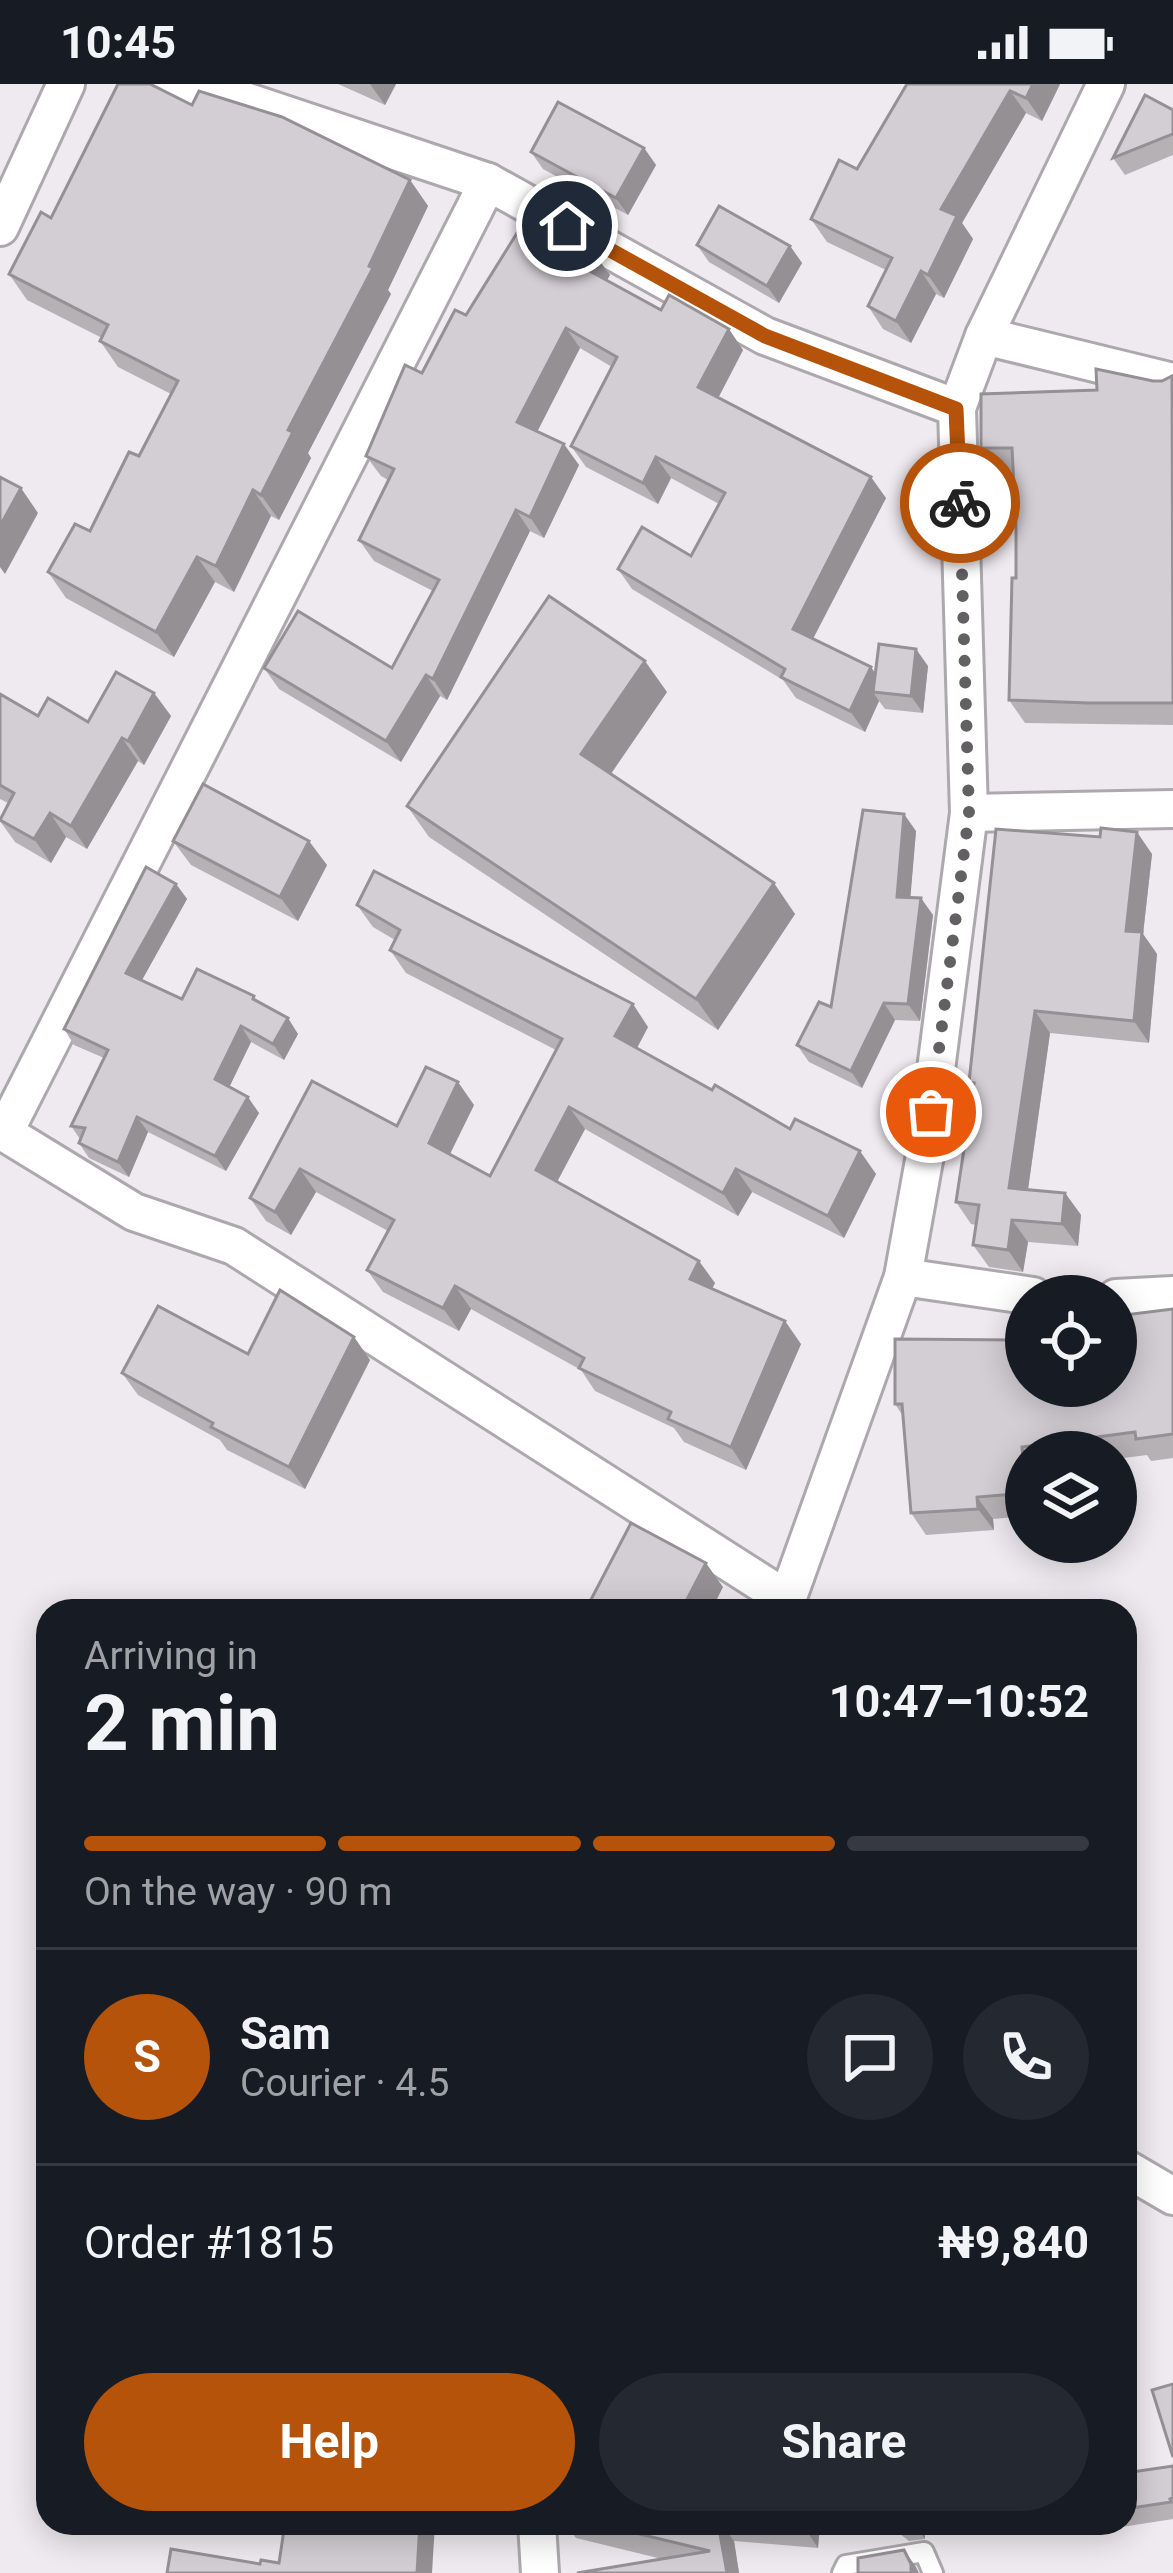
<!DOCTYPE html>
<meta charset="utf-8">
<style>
:root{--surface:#171b24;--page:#242831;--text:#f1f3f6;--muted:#9ea1a6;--line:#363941;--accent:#b45309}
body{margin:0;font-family:Roboto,sans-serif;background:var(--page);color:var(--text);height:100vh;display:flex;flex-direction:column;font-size:45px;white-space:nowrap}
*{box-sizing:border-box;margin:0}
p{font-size:39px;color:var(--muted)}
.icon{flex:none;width:66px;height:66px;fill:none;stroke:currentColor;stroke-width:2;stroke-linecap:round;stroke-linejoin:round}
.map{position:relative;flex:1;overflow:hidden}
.panel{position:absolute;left:36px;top:1515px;width:1101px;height:936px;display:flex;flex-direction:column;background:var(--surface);border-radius:36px;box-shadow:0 6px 30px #0003}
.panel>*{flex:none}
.tools{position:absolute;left:1005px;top:1191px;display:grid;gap:24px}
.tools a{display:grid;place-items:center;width:132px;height:132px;border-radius:50%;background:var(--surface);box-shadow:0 6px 30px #0003;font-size:60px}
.pin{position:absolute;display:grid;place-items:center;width:102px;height:102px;color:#fff;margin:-51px;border:6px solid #fff;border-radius:50%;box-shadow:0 3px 12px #0007}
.courier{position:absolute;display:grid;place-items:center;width:120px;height:120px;margin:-60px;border:9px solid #b45309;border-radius:50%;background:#fff;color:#222;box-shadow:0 3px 15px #0007}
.overview em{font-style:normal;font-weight:700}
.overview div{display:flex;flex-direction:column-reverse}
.overview{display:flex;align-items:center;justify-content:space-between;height:204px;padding:0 48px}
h1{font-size:78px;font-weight:700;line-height:90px}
.bar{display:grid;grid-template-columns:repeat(4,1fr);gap:18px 12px;align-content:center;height:144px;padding:0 48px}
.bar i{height:15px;border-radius:9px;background:var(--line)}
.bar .active{background:var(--accent)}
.bar p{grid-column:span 4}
.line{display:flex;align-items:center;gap:30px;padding:0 48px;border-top:3px solid var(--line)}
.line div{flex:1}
.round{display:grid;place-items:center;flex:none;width:126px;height:126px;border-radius:63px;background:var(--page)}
.button{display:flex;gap:24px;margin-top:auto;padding:24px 48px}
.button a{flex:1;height:138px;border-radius:72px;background:var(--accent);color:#fff;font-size:48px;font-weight:700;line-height:138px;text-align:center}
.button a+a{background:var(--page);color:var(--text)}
.status{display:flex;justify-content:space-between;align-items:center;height:84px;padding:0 60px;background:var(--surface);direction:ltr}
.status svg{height:33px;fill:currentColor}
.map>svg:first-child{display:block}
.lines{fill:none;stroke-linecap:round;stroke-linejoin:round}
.service-casing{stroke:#ada8ad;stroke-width:24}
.minor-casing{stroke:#ada8ad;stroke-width:42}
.service{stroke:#fff;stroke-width:18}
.minor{stroke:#fff;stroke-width:36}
.wall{fill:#b5b1b5}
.shaded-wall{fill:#949094}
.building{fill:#d3ced3;stroke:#949094;stroke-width:3}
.done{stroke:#636063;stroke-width:12;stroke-dasharray:0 21.6}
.route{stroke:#b45309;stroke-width:15}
</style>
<div class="status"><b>10:45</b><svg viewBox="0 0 49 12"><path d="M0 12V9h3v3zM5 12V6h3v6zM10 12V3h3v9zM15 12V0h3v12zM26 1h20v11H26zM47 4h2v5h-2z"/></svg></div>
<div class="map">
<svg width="1173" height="2489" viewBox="0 0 1173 2489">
<rect width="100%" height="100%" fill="#efeaef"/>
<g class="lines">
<defs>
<polyline id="service" points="842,2489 846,2481 924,2468 933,2489"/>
<g id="minor">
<polyline points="168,0 233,13 488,98"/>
<polyline points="0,143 66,0"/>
<polyline points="984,252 1173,298"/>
<polyline points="969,729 1173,725"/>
<polyline points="0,1046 134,1128 234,1162 788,1516"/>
<polyline points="4,1049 488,98 765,252 957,324"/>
<polyline points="903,1193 1033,1212"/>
<polyline points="1116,1214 1173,1211"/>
<polyline points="783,1527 903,1193 925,1071 969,729 957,324 984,252 1106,0"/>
<polyline points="1125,2084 1173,2112"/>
<polyline points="537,2439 540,2489"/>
</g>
</defs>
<use href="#service" class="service-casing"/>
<use href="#minor" class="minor-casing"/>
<use href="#service" class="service"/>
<use href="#minor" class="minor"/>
</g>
<g class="wall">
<polygon points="338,0 396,0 385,21"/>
<polygon points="907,0 1060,0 1042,37 1026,29 962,139 973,155 944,214 936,210 911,259 883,245 868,222 886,186 827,158 811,135 857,85"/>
<polygon points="192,21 410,96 428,122 388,206 391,210 308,369 311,374 279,436 271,432 234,508 215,498 174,573 66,514 48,488 90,447 139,372 171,310 118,283 100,257 102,254 27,216 9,190 51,134"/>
<polygon points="1173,26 1173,71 1125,91 1113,74"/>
<polygon points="644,64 656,81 628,131 543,85 531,68"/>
<polygon points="697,161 790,162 802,179 779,219 709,178"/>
<polygon points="595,171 610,191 607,196 661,226 743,266 718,314 886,414 813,555 875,590 928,582 923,629 885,625 879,617 865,648 796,614 783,596 632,505 618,485 691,472 719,420 671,394 658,420 586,383 571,362 612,283 580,264 537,347 579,381 544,454 530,447 447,616 440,612 401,678 279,605 264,584 392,584 433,507 374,477 359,456 388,396 381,392 366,372 422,289 466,231"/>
<polygon points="1173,293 1173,641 1025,639 1009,616 1016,494 1016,444 1013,387 997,387 981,364 1097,306 1162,297"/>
<polygon points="667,608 611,690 795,830 718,946 429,753 407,722"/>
<polygon points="154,609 171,632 144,681 138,677 87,765 66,753 51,779 15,758 0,737 8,719 0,715 0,610 38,632 88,638"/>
<polygon points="916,747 910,814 933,831 920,937 895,936 862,1004 809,978 797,961 831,923"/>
<polygon points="1100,753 1152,770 1143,850 1157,870 1149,959 1050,949 1028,1106 1065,1109 1081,1131 1078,1162 1028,1158 1023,1188 989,1183 973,1161 976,1141 971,1140 956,1118 973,1004 969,998"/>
<polygon points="173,757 327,781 298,837 191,781"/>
<polygon points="176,800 187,815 142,896 182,915 258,918 298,950 284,976 251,958 229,1003 259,1029 226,1087 148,1048 129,1093 89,1074 79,1059 80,1055 71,1042 104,974 74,961 64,945"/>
<polygon points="357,821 648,943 637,964 712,1006 876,1090 844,1154 752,1108 738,1132 585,1045 557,1098 715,1199 712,1205 801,1260 746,1386 684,1358 674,1344 595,1307 581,1286 471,1225 459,1247 383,1208 367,1186 388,1147 316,1108 291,1151 266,1137 250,1114 312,997 397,1042 474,1021 450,1070 490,1092 556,966 406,889 390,866 395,856 373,843"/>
<polygon points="1173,1225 1173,1374 1151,1377 1147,1371 1116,1375 1116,1368 1026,1368 1026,1432 993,1435 994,1446 926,1451 911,1429 903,1332 895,1320 1026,1302"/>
<polygon points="354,1253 370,1276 305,1405 227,1366 220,1356 138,1311 122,1289"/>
<polygon points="1173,2382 1173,2435 1109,2445 1105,2439 1125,2439 1125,2389"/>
<polygon points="565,2439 820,2439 818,2464 734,2457 739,2489 577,2489 662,2475 576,2454"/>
<polygon points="886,2439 937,2439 939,2445 925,2447 925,2455 909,2457"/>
</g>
<g class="shaded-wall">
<polygon points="370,0 396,0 385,21"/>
<polygon points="1033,0 1060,0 1042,37 1026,14"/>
<polygon points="1010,7 1026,29 962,139 973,155 944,214 928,191 941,125"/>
<polygon points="644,64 656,81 628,131 616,114"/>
<polygon points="410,96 428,122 388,206 391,210 308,369 311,374 279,436 261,411 288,346"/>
<polygon points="790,162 802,179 779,219 767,202"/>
<polygon points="595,171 610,191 601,206 586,185"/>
<polygon points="921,187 936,210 911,259 896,237"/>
<polygon points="566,244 580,264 532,358 517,338"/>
<polygon points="729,245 743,266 713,324 698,303"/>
<polygon points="564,360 579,381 544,454 530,433"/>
<polygon points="656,373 671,394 658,420 643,399"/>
<polygon points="871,393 886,414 807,566 793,545"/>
<polygon points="21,404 38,429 5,490 0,483 0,442"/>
<polygon points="253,406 271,432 234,508 216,482"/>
<polygon points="516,426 530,447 447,616 433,595"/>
<polygon points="197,473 215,498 174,573 156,548"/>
<polygon points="916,565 928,582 923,629 911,612"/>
<polygon points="645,577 667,608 603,701 581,670"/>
<polygon points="871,583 885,604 873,608 879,617 865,648 850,627"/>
<polygon points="426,591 440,612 401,678 386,657"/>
<polygon points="154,609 171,632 144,681 128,657"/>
<polygon points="122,654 138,677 87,765 71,742"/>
<polygon points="50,729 66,753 51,779 34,755"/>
<polygon points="904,730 916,747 909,830 897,813"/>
<polygon points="1137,748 1152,770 1143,850 1157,870 1149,959 1134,937 1126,847"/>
<polygon points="309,757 327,781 298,837 280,813"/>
<polygon points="774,799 795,830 718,946 696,915"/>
<polygon points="176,800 187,815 137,905 126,889"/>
<polygon points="921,814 933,831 920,937 908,920"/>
<polygon points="884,919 895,936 862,1004 851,987"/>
<polygon points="633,920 648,943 631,975 615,952"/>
<polygon points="1035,927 1050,949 1025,1126 1009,1104"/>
<polygon points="288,934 298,950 284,976 273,960"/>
<polygon points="241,942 251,958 226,1010 215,995"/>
<polygon points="458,998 474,1021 444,1082 429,1059"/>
<polygon points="248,1013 259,1029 226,1087 215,1072"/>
<polygon points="569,1023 585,1045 551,1109 536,1086"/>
<polygon points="137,1033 148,1048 129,1093 118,1078"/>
<polygon points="860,1067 876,1090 844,1154 828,1132"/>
<polygon points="300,1085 316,1108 291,1151 275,1128"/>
<polygon points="736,1085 752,1108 738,1132 723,1109"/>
<polygon points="1065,1109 1081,1131 1078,1162 1062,1140"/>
<polygon points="1012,1136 1028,1158 1023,1188 1008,1166"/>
<polygon points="699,1177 715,1199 705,1218 690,1195"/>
<polygon points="455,1202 471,1225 459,1247 443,1224"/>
<polygon points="785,1237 801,1260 746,1386 731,1363"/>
<polygon points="354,1253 370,1276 305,1405 289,1383"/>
<polygon points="1022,1363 1026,1369 1026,1408"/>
<polygon points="977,1413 993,1435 994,1446 978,1425"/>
<polygon points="706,1479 723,1503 711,1527 681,1527"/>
<polygon points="420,2439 435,2439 432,2489 417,2489"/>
<polygon points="718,2439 721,2439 734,2457 739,2489 727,2489"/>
<polygon points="802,2439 820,2439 818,2464 802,2440"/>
<polygon points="914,2439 919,2439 925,2447 925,2455"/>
<polygon points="904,2466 916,2483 919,2489 911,2489"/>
</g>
<g class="building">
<polygon points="118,0 150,0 192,21 199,7 282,33 410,96 369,182 373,184 288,346 293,348 261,411 253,406 216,482 197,473 156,548 48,488 75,440 90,447 129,368 139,372 178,297 100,257 108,241 9,190 41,128 51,134"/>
<polygon points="907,0 1033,0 1026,14 1010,7 941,125 957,132 928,191 921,187 896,237 868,222 892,174 811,135 839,76 857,85"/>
<polygon points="1145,11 1173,26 1173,50 1113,74"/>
<polygon points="558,18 644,64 616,114 531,68"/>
<polygon points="719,122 790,162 767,202 697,161"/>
<polygon points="527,133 595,171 586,185 661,226 669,211 729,245 698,303 871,393 793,545 871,583 850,627 781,593 785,585 618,485 642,443 691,472 725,409 656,373 643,399 571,362 617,273 566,244 517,338 564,360 530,433 516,426 433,595 426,591 386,657 264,584 298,527 392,584 439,496 359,456 394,385 366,372 405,281 422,289 455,226 466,231"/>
<polygon points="1096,285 1153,297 1162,297 1172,292 1173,619 1089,619 1009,616 1012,494 1016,494 1016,444 1012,364 981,364 981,310 1097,306"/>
<polygon points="0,393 21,404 0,442"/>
<polygon points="549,512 645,577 581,670 774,799 696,915 407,722"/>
<polygon points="879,560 916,565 911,612 873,608"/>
<polygon points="116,588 154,609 128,657 122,654 71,742 50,729 34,755 0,736 14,709 0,701 0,610 38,632 48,614 88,638"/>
<polygon points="203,700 309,757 280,813 173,757"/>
<polygon points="863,726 904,730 897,813 921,814 908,920 884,919 851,987 797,961 819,918 831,923"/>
<polygon points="1101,744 1137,748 1126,847 1142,848 1134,937 1035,927 1009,1104 1065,1109 1062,1140 1012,1136 1008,1166 973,1161 979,1121 956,1118 974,999 969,998 996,745 1100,753"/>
<polygon points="146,783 176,800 126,889 182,915 197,885 254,912 253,915 288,934 273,960 241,942 215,995 248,1013 215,1072 137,1033 118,1078 79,1059 85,1044 71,1042 108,966 64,945"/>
<polygon points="374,787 633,920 615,952 712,1006 715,1001 790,1045 795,1035 860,1067 828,1132 736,1085 723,1109 569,1023 536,1086 699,1177 690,1195 785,1237 731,1363 668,1335 671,1328 579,1284 584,1274 455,1202 443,1224 367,1186 394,1136 300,1085 275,1128 250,1114 312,997 397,1042 426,983 458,998 429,1059 490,1092 562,955 390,866 400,846 357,821"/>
<polygon points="280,1206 354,1253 289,1383 211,1343 213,1339 122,1289 158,1222 248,1270"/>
<polygon points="1173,1225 1173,1350 1136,1355 1135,1348 1022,1363 1026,1409 977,1413 978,1425 911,1429 902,1320 895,1320 895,1255 1026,1256 1026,1302 1116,1302 1116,1232"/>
<polygon points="631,1439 706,1479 681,1527 585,1527"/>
<polygon points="1173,2300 1173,2373 1152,2306"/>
<polygon points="1173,2382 1173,2414 1170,2415 1171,2418 1125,2425 1125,2389"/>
<polygon points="285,2439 420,2439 417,2489 167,2489 171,2465 260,2480 261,2476 279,2479"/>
<polygon points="594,2439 718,2439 727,2489 577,2489 710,2467"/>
<polygon points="904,2466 911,2480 911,2489 858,2489 858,2474"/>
</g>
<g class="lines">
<polyline class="done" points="931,1028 969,729 960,419"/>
<polyline class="route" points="567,142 765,252 956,325 960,419"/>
</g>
</svg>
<div class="tools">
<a><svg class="icon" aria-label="locate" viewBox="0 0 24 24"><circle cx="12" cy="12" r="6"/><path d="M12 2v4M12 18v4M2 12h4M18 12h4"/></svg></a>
<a><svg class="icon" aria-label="layers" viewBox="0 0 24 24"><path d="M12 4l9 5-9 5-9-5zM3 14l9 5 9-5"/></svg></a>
</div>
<div class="pin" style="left:931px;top:1028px;background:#ea580c"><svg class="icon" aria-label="bag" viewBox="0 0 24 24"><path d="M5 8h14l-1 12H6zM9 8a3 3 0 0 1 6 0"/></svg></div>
<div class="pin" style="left:567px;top:142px;background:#1f2937"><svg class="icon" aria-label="home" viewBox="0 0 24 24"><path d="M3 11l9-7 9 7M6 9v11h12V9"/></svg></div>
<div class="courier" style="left:960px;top:419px"><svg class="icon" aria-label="bike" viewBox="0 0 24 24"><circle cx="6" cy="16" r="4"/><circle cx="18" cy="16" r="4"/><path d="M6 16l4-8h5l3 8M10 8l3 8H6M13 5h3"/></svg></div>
<section class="panel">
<div class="overview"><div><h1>2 min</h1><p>Arriving in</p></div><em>10:47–10:52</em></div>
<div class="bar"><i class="active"></i><i class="active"></i><i class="active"></i><i></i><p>On the way · 90 m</p></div>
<div class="line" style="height:216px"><b class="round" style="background:var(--accent);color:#fff">S</b><div><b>Sam</b><p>Courier · 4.5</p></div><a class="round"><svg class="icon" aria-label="chat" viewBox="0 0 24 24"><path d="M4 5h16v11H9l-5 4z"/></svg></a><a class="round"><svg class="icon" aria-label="phone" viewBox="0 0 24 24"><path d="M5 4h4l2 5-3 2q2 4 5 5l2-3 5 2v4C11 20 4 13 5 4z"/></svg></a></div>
<div class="line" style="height:156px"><div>Order #1815</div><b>₦9,840</b></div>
<div class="button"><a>Help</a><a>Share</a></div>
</section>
</div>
